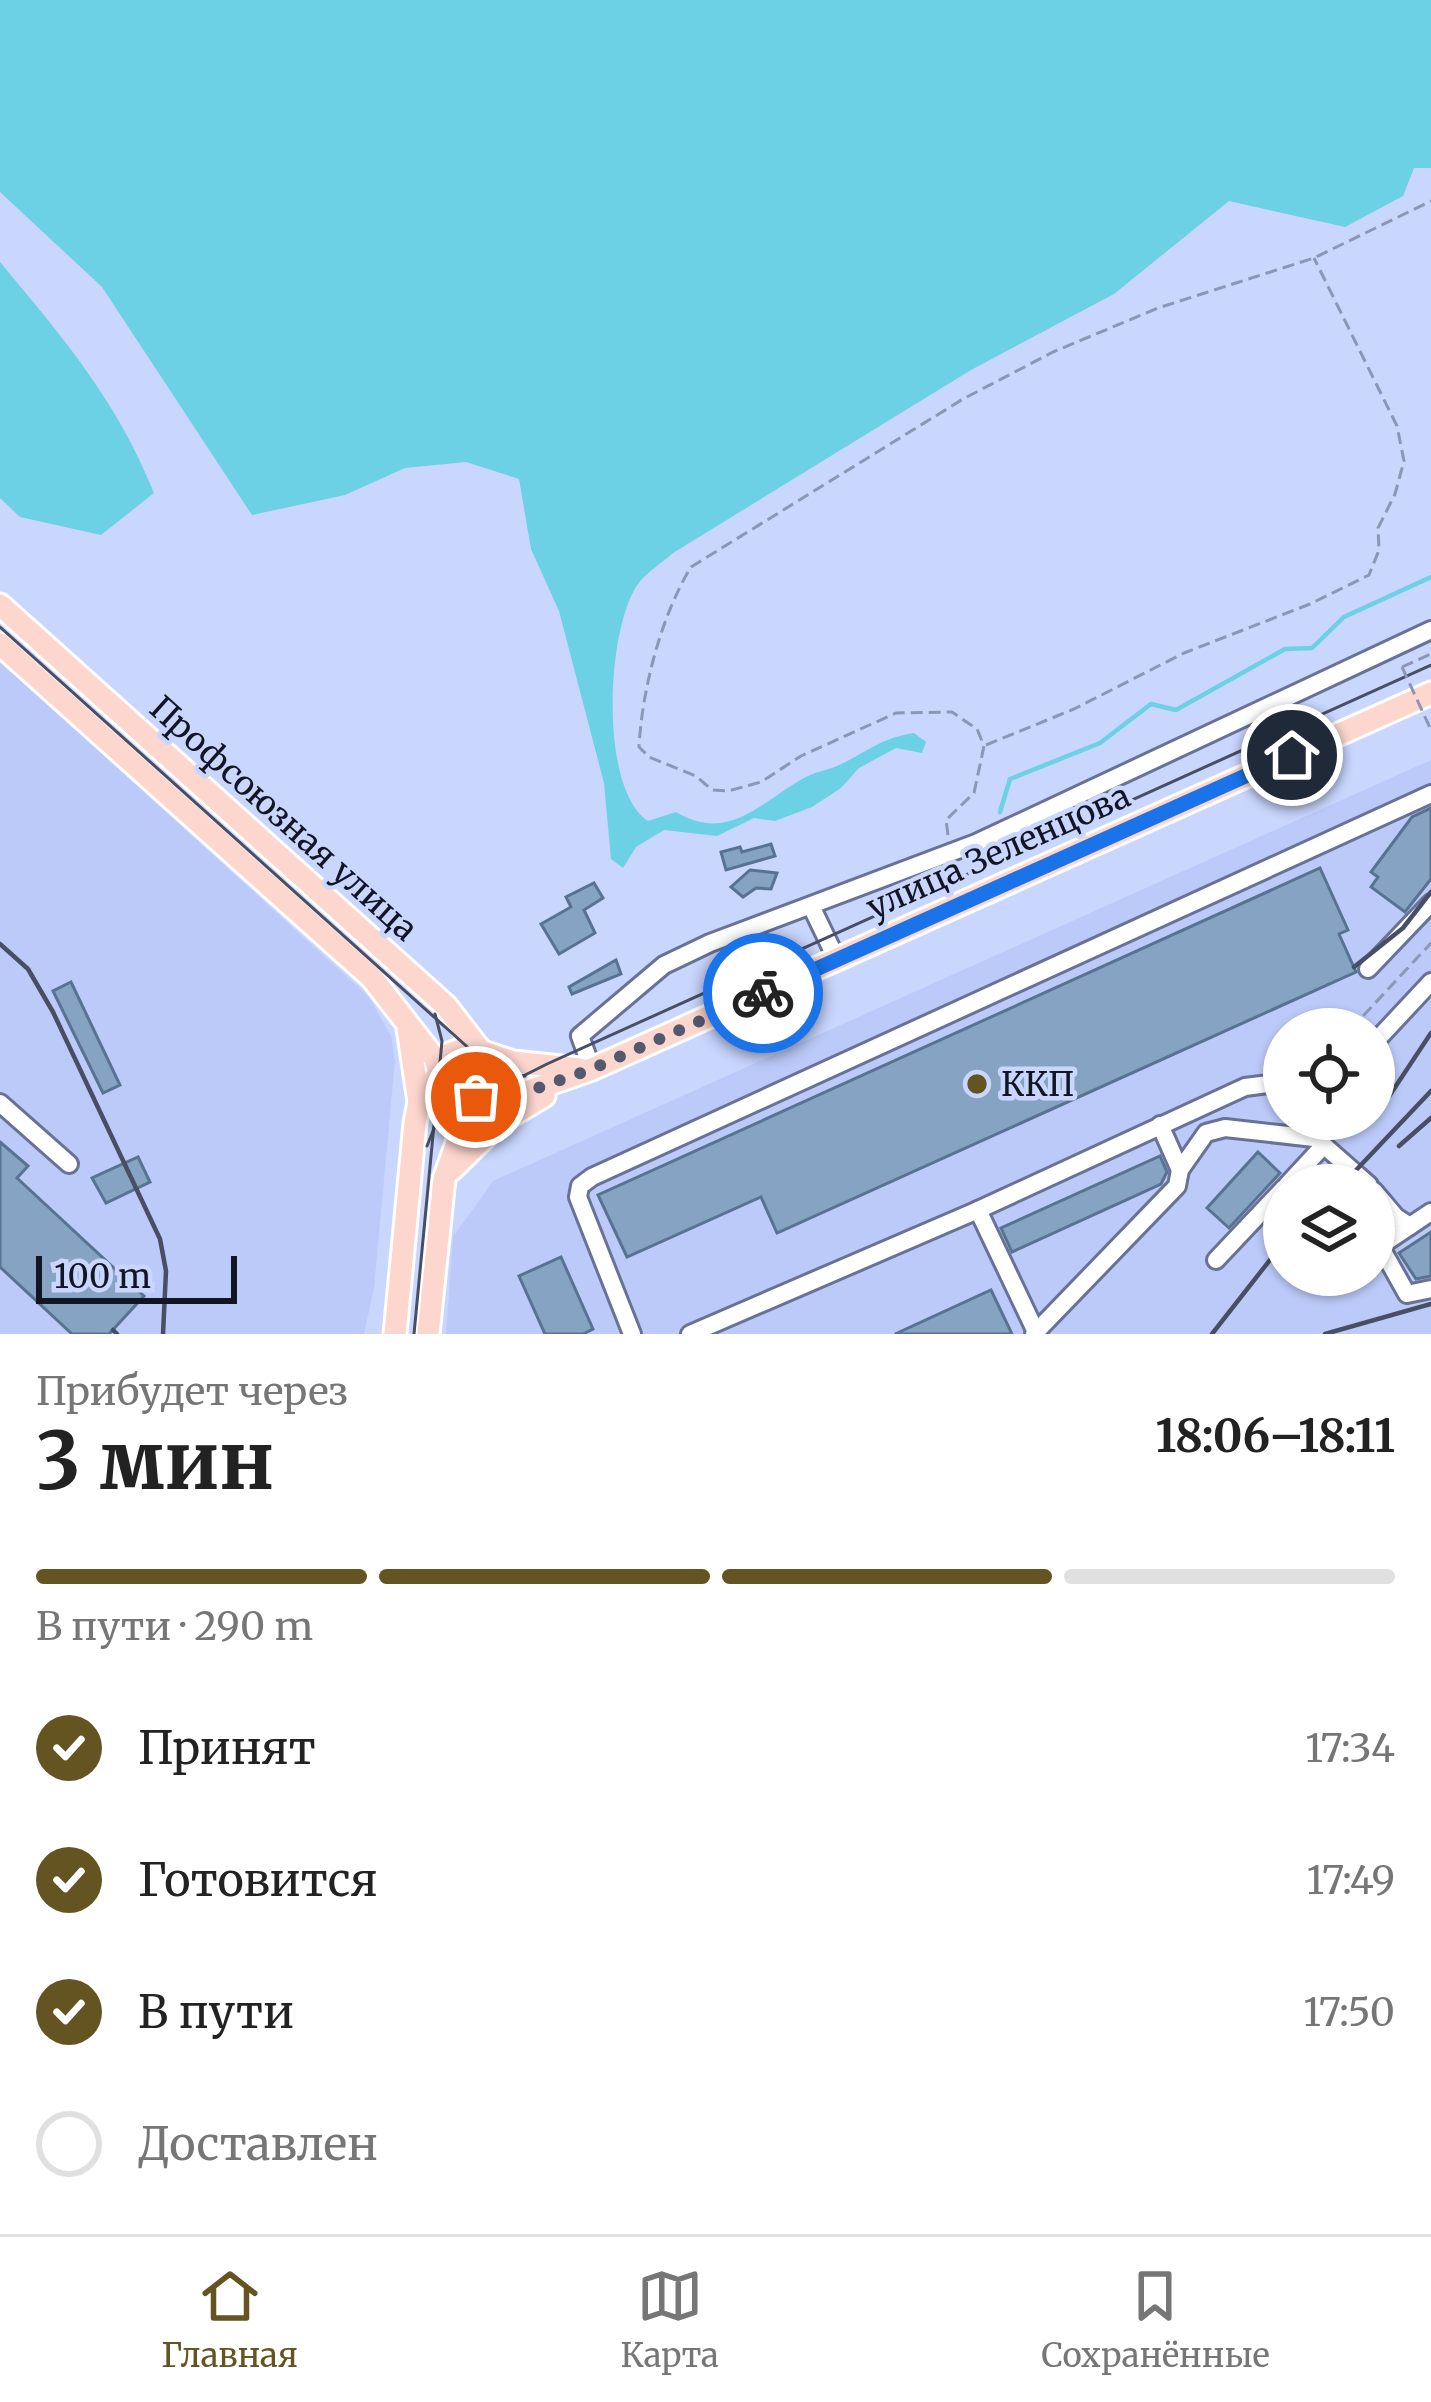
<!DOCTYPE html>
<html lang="ru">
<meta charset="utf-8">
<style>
:root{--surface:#fff;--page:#f2f2f2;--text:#222;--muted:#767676;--line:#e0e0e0;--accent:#645421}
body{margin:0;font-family:Merriweather,serif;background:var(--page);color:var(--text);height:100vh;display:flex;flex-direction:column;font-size:45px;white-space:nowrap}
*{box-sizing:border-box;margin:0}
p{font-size:39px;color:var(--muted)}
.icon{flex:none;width:66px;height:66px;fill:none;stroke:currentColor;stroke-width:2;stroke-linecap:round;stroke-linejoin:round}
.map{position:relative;height:1334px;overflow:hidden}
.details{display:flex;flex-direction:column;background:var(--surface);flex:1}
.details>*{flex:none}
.tools{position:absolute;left:1263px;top:1008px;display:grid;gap:24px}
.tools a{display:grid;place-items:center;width:132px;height:132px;border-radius:50%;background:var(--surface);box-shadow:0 3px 9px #0004;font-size:60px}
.scale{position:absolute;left:36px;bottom:30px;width:201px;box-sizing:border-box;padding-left:12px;border:6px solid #121624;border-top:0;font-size:33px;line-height:42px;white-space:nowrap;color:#121624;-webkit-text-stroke:9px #c9d6fe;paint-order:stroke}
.pin{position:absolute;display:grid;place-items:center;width:102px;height:102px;color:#fff;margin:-51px;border:6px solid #fff;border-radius:50%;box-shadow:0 3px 12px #0007}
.courier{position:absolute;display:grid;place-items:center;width:120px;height:120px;margin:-60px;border:9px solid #1a73e8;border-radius:50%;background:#fff;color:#222;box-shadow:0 3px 15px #0007}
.headline em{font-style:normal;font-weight:700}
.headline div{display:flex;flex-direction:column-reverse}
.headline{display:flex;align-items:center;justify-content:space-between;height:204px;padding:0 36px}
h1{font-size:78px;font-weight:700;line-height:90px}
.bar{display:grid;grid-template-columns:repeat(4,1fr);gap:18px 12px;align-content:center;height:144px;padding:0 36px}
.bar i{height:15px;border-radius:9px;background:var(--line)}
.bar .selected{background:var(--accent)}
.bar p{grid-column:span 4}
ol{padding:0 36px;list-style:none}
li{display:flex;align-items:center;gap:36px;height:132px}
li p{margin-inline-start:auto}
li .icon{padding:12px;border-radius:50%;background:var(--accent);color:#fff;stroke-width:4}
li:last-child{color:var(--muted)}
li i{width:66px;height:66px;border:6px solid var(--line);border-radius:50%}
.tabs{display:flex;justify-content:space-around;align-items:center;height:168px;border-top:3px solid var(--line);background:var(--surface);font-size:33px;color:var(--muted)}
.tabs a{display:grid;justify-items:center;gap:6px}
.tabs .selected{color:var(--accent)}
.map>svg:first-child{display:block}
.built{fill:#bccaf9;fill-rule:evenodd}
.water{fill:#6cd1e4}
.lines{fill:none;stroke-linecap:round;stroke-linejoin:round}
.stream{stroke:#6cd1e4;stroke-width:4.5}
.building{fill:#86a3c3;stroke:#577391;stroke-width:3}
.minor-casing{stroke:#677296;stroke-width:22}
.major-casing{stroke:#fff;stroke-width:27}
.path{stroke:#8c96b5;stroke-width:3;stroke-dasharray:12 6;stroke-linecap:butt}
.minor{stroke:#fff;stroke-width:16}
.major{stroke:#fdd6ce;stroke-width:21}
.tram{stroke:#484f64;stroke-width:3}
.rail{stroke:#484f64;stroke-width:4.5}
.path-bridge{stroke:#8c96b5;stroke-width:3;stroke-dasharray:12 6;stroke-linecap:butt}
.done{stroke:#525970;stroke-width:12;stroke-dasharray:0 21.6}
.route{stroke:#1a73e8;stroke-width:15}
.poi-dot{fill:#645421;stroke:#c9d6fe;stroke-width:4.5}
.labels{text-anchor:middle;stroke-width:9;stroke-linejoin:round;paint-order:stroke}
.street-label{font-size:33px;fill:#121624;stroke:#c9d6fe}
.poi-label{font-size:33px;fill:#121624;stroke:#c9d6fe;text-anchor:start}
</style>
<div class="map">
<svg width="1431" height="1334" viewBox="0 0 1431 1334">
<rect width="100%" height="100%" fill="#c9d6fe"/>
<g class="built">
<polygon points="0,661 368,996 391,1036 395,1060 374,1288 364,1334 0,1334"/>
<path d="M1431 760V1334H446L453 1237 493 1181ZM1284 1029H1374V1119H1284ZM1284 1185H1374V1275H1284Z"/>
</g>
<g class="water">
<path d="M0 0H1431V168H1414L1403 196 1345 227 1229 201 1114 294 971 370 673 553C663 562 647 572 638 584 606 629 599 789 648 821L676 812C732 845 763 798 810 775 819 771 828 770 837 766 866 753 880 738 914 733L926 742 922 753 896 748 859 768 841 788 812 807 775 821 754 818 717 836 664 830 636 847 623 868 611 859 604 783 559 611 531 549 519 479 466 462 405 468 345 495 252 515 102 287 0 192Z"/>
<path d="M0 262C64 339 116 399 154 493L101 535 20 517 0 498Z"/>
</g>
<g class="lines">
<polyline class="stream" points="1000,812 1010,779 1100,743 1151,704 1176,710 1285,649 1312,648 1344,617 1431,577"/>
</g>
<g class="building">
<polygon points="1431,808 1431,879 1405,912 1371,887 1378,877 1371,872 1412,817"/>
<polygon points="771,844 775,856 726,870 721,852 740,847 742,852"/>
<polygon points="1320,868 1348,930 1339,934 1356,972 777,1233 761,1197 627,1257 598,1195"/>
<polygon points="750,870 777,873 771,889 756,888 743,897 731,887"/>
<polygon points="594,883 603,898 584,910 595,933 559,954 541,924 571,907 566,897"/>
<polygon points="616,960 621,974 572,994 569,987"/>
<polygon points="71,982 120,1085 103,1093 53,991"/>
<polygon points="0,1142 28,1166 17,1178 144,1296 109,1334 72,1334 0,1267"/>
<polygon points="1258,1152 1280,1173 1229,1228 1207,1208"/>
<polygon points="1160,1156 1167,1172 1161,1184 1012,1252 1001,1228"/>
<polygon points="138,1157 150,1182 106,1203 92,1178"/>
<polygon points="1431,1232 1431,1276 1416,1279 1399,1253"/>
<polygon points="561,1257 593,1329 583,1334 545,1334 519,1276"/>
<polygon points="991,1290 1012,1334 895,1334"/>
</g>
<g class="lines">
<defs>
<g id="minor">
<polyline points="812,908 837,960"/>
<polyline points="1368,969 1431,903"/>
<polyline points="1374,1043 1431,982"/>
<polyline points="592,1069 580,1036 664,965 710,943 976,843 1431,630"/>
<polyline points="0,1103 69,1164"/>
<polyline points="1306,1119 1303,1127 1369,1185"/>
<polyline points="1160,1125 1180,1170"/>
<polyline points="1287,1185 1324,1145"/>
<polyline points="1374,1191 1396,1217 1410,1226"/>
<polyline points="978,1210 1036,1332"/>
<polyline points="1431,1212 1380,1246 1407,1294 1431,1289"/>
<polyline points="1216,1260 1284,1188"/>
<polyline points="632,1334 578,1197 580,1186 592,1177 1431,794"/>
<polyline points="690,1334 978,1210 1245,1087 1284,1082"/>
<polyline points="1034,1334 1177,1186 1180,1170 1206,1133 1225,1128 1314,1138"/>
</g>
<g id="major">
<polyline points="0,605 446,1006 486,1058 491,1077 469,1110 444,1179 428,1334"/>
<polyline points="0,644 372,978 435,1059 439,1073 419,1102 415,1123 395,1334"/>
<polyline points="408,1028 419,1102"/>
<polyline points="481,1094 515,1096 592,1069 1431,693"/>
<polyline points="481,1094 459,1098 444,1088 439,1073 449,1054 468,1047 513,1062 580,1069"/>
<polyline points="452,1169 500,1122 544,1096"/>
</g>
</defs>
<use href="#minor" class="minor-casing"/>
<use href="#major" class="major-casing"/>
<g class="path">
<polyline points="1402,667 1431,654"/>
<polyline points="986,745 1074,709 1184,653 1310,604 1369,575 1379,550 1378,528 1395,494 1404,461 1397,426 1314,258"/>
<path d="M948 835 946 820 974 793 984 746 977 729 952 712 896 713 801 756 761 782 728 791 712 790 696 776 649 757 639 747C642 690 661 616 691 567L963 399 1053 352 1158 308 1314 258 1431 201"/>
<polyline points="1351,1029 1431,943"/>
</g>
<use href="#minor" class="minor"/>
<use href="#major" class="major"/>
<g class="tram">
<polyline points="0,627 483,1061 509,1074 525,1076"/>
<polyline points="427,1146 435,1126 446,1115 547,1064 1431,665"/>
<polyline points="414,1334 442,1041 435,1014"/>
</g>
<g class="rail">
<polyline points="0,944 28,969 53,1012 160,1239 166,1271 163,1334"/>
<polyline points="1354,967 1403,928 1431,892"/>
<polyline points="1374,1119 1431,1033"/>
<polyline points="1399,1146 1431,1118"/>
<polyline points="1342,1185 1431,1091"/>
<polyline points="113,1330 117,1334"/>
<polyline points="1212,1334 1284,1242"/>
<polyline points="1325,1334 1431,1304"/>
</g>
<polyline class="path-bridge" points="1402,667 1431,730"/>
</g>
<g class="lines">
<polyline class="done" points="476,1097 515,1096 592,1069 763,993"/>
<polyline class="route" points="763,993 1292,755"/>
</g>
<circle class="poi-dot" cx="977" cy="1084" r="12"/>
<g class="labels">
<g class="street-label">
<text transform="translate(284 818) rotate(42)" y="12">Профсоюзная улица</text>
<text transform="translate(998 851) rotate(-24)" y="12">улица Зеленцова</text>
</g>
<g class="poi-label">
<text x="1001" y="1096">ККП</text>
</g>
</g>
</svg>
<div class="tools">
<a><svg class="icon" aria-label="locate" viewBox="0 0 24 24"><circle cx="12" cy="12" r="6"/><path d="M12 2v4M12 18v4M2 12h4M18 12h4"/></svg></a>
<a><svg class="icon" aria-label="layers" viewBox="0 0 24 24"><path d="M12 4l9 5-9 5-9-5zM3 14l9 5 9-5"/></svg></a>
</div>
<div class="scale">100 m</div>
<div class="pin" style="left:476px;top:1097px;background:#ea580c"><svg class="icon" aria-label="bag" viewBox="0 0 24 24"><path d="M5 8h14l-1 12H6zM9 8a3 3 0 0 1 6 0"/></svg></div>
<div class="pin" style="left:1292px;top:755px;background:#1f2937"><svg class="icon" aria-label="home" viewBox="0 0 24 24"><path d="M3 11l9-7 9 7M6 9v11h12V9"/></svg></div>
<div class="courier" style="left:763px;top:993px"><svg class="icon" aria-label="bike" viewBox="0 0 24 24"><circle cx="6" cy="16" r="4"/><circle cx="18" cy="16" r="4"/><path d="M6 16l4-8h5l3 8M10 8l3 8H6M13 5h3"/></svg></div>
</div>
<section class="details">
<div class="headline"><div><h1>3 мин</h1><p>Прибудет через</p></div><em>18:06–18:11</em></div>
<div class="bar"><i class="selected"></i><i class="selected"></i><i class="selected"></i><i></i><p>В пути · 290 m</p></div>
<ol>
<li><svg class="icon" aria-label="check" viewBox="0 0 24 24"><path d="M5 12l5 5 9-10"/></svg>Принят<p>17:34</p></li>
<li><svg class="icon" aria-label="check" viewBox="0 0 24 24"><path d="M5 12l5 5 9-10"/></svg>Готовится<p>17:49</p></li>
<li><svg class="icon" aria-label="check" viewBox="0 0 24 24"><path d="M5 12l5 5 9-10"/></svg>В пути<p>17:50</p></li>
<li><i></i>Доставлен</li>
</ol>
</section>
<nav class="tabs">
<a class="selected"><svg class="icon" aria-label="home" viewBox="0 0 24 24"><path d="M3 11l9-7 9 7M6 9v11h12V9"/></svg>Главная</a>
<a><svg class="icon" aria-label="map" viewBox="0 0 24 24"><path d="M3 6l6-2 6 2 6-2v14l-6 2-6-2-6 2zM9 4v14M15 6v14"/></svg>Карта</a>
<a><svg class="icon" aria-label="saved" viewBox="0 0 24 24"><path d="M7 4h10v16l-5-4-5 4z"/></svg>Сохранённые</a>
</nav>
